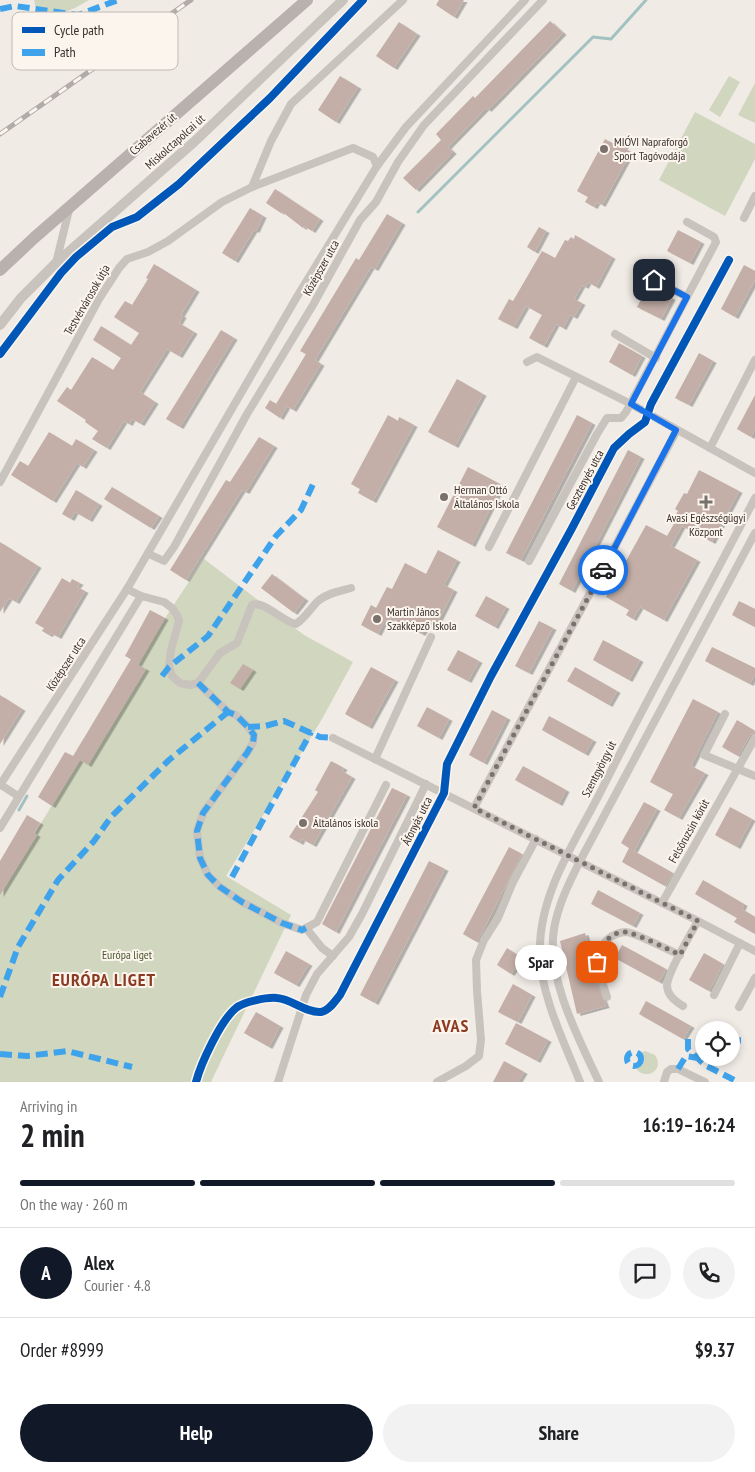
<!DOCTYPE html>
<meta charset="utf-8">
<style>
:root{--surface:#fff;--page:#f2f2f2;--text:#202124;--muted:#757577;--line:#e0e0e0;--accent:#111827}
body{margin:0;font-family:"PT Sans Narrow",sans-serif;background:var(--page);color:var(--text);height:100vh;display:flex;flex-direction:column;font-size:19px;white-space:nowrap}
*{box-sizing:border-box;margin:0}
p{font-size:16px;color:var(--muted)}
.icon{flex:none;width:28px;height:28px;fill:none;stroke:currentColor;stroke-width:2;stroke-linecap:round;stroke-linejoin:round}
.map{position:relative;height:1082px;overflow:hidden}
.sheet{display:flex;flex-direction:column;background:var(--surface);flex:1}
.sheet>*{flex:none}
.fabs{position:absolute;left:695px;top:1021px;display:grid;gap:10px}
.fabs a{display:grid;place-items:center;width:45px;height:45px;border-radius:50%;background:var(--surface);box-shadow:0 2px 8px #0003;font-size:25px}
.pin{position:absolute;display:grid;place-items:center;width:42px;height:42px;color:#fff;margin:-21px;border-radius:10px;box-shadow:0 2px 8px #0006}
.courier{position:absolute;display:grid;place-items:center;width:50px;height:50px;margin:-25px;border:4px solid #1a73e8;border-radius:50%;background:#fff;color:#222;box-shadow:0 1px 6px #0007}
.bubble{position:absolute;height:35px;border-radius:18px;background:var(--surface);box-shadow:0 2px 8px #0003;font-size:16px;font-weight:600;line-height:35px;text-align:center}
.summary em{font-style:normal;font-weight:600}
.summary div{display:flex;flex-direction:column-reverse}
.summary{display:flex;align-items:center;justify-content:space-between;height:85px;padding:0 20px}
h1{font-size:32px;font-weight:600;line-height:38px}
.bar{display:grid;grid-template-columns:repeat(4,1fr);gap:8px 5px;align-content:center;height:60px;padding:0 20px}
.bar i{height:6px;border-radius:4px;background:var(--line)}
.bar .selected{background:var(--accent)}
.bar p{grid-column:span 4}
.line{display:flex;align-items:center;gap:12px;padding:0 20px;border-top:1px solid var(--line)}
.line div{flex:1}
.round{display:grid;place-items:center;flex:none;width:52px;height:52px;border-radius:26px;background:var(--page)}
.button{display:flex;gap:10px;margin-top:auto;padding:10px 20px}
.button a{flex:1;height:58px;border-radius:30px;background:var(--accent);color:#fff;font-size:20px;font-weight:600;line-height:58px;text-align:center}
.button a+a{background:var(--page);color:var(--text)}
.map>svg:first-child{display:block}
.green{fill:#d1d6bf}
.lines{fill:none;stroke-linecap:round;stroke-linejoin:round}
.stream{stroke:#a1c2c1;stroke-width:3}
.building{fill:#c3afa7;filter:url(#shadow)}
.minor{stroke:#c9c3be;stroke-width:8}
.tertiary{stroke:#c9c3be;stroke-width:10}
.primary{stroke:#b8b1ad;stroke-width:12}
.rail-casing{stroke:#b1aca8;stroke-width:5}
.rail{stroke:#fbf5ee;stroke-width:3;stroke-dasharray:9;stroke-linecap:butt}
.quiet{stroke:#3fa3eb;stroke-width:6;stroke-dasharray:12 6;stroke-linecap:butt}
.cycleway-casing{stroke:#fbf5ee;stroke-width:11}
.cycleway{stroke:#0057b8;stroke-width:8}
.done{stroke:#7a716c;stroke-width:5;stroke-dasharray:0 9}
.route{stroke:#1a73e8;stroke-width:6}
.poi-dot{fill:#7a716c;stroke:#fbf5ee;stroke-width:2}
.labels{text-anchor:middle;stroke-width:4;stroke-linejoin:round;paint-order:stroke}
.street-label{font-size:12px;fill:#3b302b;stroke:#fbf5ee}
.poi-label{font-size:12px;fill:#3b302b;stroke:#fbf5ee;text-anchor:start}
.park-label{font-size:12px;fill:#4a5a2e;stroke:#fbf5ee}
.district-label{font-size:18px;font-weight:bold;letter-spacing:1px;fill:#8c3b22;stroke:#fbf5ee}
.key{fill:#fbf5ee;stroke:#c1bab4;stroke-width:1}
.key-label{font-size:14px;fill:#3b302b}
</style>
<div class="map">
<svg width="755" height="1082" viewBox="0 0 755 1082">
<defs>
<filter id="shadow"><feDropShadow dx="3.5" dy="2" stdDeviation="0" flood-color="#0004"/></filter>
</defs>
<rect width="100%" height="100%" fill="#f0ebe5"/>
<g class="green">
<polygon points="34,0 89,0 75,8 39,22"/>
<polygon points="729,76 740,82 720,117 709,110"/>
<polygon points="755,83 755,123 738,115"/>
<polygon points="695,112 755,144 755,159 725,216 659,180"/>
<polygon points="204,559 304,635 353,662 322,719 226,876 291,915 211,1082 0,1082 0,891 167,615"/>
<path d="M645 1051 655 1055C666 1071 644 1082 635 1067L641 1063 642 1052Z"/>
</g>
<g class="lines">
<g class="stream">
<polyline points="418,212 593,37 611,39 646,0"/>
<polyline points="19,810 27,796"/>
</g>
</g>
<g class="building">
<polygon points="439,0 464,0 454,17 436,5"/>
<polygon points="550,21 563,33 488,110 486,108 448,147 453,152 416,190 403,178 441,140 436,134 473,96 475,98"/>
<polygon points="399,22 417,34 394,68 376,56"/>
<polygon points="340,76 358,87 336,122 318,110"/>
<polygon points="605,139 616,145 618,141 626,145 624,148 631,152 602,205 597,202 594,207 585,202 588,197 577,191"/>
<polygon points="275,189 320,219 312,231 304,226 303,228 281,211 281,213 266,203"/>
<polygon points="250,208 263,216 256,231 254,230 235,261 222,253"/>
<polygon points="387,214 402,223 375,269 371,267 315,360 321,364 293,410 287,406 280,418 265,408 270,400 276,404 306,354 300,351 356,258 359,260"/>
<polygon points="539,227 546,231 535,252 527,247"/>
<polygon points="678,230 701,242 690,263 667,251"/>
<polygon points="575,235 612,257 596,287 588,282 585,287 582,285 574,299 582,303 574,317 570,315 563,328 556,324 544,346 529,338 542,315 526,306 514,327 498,319 509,299 513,301 542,251 555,258 565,240 568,241 571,237 574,239"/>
<polygon points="154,264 196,290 181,315 183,316 179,323 194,332 179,356 167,349 140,392 155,402 141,424 132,419 129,424 124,421 107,448 92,439 98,431 85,422 86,420 57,401 67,387 71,390 92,357 113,370 121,358 93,340 101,326 131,345 139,333 114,317 125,301 132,305 148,279 146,278"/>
<polygon points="744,265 755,271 755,280 735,317 721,309"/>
<polygon points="648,286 672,298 661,319 637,307"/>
<polygon points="221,330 234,338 180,427 166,419"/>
<polygon points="619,343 642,356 632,375 609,362"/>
<polygon points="699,353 713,361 689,405 675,398"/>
<polygon points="457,379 483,394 455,446 428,432"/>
<polygon points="755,395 755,429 751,437 737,429"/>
<polygon points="388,415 398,421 399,417 414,425 373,501 358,493 360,489 351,484"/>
<polygon points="577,415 592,423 521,560 506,553"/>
<polygon points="49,432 72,446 76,439 94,450 83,467 77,463 53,501 11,475 20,461 28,466"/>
<polygon points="259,437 274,446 246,492 242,490 186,580 170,570 226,480 230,482"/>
<polygon points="628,450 641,457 572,591 559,584"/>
<polygon points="468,467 502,485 472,545 437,527"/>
<polygon points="699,470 739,491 712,542 682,526 671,546 697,560 664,620 640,607 633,619 626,615 629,610 606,597 646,525 667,536 675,522 672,521 678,511 675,509 684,493 687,494"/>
<polygon points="112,487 159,516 151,528 104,499"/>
<polygon points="76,490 99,504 89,520 75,512 71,519 62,514"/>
<polygon points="0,542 38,566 16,602 9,598 0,612"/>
<polygon points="438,550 457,560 444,585 454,590 434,629 427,625 422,634 391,618 389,622 385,620 378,634 361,625 371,605 376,608 387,587 392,589 405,563 426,574"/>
<polygon points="272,574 305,599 294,613 261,588"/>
<polygon points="62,578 70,583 72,579 80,583 77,587 85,591 58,637 51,633 49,635 42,631 44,628 35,623"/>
<polygon points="486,596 506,607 495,627 475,616"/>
<polygon points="739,601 755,609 755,627 732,615"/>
<polygon points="150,610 165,618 138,665 146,669 88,765 80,760 52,806 38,797 65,752 73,756 87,733 131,659 125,656"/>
<polygon points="539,621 553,628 529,673 515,666"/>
<polygon points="603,640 640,660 629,680 593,660"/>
<polygon points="712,647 755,668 755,674 750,684 705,661"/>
<polygon points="458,650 479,661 468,681 447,670"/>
<polygon points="243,664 253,670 240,689 230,683"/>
<polygon points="371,667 395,680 369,727 345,714"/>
<polygon points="575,667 617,691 609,705 567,681"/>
<polygon points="0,695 22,709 0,744"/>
<polygon points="693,699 718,712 691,766 705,773 679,818 664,810 673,794 650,782"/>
<polygon points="427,707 449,719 439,738 417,726"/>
<polygon points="492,710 507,718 484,763 469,755"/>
<polygon points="549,716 593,740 585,754 542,730"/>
<polygon points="737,720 755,731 755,732 750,735 738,756 722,747"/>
<polygon points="331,761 344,768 342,771 352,777 313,845 302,839 300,843 289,837 318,792 315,790"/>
<polygon points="523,766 566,790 559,804 515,780"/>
<polygon points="392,788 407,795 336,932 322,924"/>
<polygon points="644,802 657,809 634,851 673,873 665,886 622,862 629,848 621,843"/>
<polygon points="730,807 752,819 737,847 715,835"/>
<polygon points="27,815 40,823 34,833 37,835 0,895 0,861"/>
<polygon points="509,847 522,854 477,942 463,934"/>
<polygon points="429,861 445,869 375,1003 360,995"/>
<polygon points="703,880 744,904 742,909 755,917 755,934 734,922 737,918 695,894"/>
<polygon points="598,890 640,913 633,926 591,904"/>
<polygon points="585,933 593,960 594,976 606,1006 577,1014 560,941"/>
<polygon points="622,945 666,969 659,982 615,958"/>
<polygon points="507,948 522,958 511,974 497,965"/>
<polygon points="286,951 309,964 296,985 274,973"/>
<polygon points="704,953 723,964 709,991 689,980"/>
<polygon points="513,984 532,995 518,1022 498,1012"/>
<polygon points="646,1001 691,1026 683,1039 639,1014"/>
<polygon points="256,1012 280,1026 269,1047 244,1033"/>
<polygon points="516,1023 548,1040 537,1061 505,1044"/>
<polygon points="504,1061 524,1072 518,1082 493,1082"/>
</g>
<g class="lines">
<g class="minor">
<polyline points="252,187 271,141 291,104 403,0"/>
<polyline points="744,218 755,196"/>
<polyline points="56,263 69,210"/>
<polyline points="654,280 687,297"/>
<polyline points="615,334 656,358"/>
<polyline points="527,362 537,357 631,404 755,473"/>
<polyline points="710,448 755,360"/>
<polyline points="0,482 99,299 119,268 127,259 148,252 168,241 222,202 252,187 353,148 373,157 377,166"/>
<polyline points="489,547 576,377"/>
<polyline points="149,554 164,561 174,547 247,414 313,305 360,220 376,202 398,162 424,125 543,0"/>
<polyline points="529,561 597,434 607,418 621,418 626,412 716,242 714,237 687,222"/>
<path d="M127 589 141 596 164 602 172 608 177 615 179 621 171 650 169 667 172 676 180 683 190 685 198 683 220 653 237 643 252 605C264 600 283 622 296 624 305 618 310 609 318 601 327 593 340 591 351 588"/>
<polyline points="198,683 228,712 236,715 248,727 254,735 253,743 247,753 203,813 197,831 200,858 208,875 220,887 242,902 282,923 302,930 306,928"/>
<polyline points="725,714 704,755 755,776"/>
<polyline points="333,738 698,921 755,951"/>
<polyline points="375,759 431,637"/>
<polyline points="0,785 127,589 298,295 377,166 406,127 525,0"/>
<polyline points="1,785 18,796"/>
<polyline points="474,808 582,608 677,430"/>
<polyline points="0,828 141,596"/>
<polyline points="662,903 755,738"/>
<polyline points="333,956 322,948 306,928 317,922 386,785"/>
<polyline points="714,995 740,943"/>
<path d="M607 997C601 977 590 956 608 939 612 935 620 932 626 932 634 932 670 951 680 955"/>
<path d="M683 1006C675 1001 667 995 667 985 668 972 691 933 698 921"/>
<polyline points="739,1007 755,978"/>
<path d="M196 1082C201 1063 221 1020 236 1008 243 1002 267 997 277 998 292 999 305 1013 321 1012 329 1011 335 1001 340 995L444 793 447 764 491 676 571 530 614 448 629 434 645 422 651 404 729 260"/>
<polyline points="278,1082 306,995 317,974 349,937 362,914 426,784"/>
<polyline points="437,1082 466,1066 479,1056 481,1040 477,991 476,960 484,940 498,918 513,882 536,839"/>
<path d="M580 1082C565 1044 540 994 540 953 538 894 577 839 602 789 651 691 705 595 755 498"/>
<path d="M599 1082C579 1039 546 978 554 929 558 905 569 883 580 861L755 533"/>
<polyline points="664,1082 667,1072 671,1069 678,1069 705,1082"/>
</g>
<polyline class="tertiary" points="0,325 21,298 56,263 194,142 343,0"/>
<polyline class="primary" points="0,270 34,238 307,0"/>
<defs>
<polyline id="rail" points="0,134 191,0"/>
</defs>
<use href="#rail" class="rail-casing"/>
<use href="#rail" class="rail"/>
<g class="quiet">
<polyline points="0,9 15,6 78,15 118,0"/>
<polyline points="162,676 169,667 208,636 276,536 301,510 315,480"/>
<polyline points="198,683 228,712 236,715 248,727 254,735 253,743 247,753 203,813 197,831 200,858 208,875 220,887 242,902 282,923 302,930 306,928"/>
<polyline points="248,727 265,726 284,721 320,737 333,738"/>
<polyline points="232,877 311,732"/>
<polyline points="0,997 18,947 58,880 94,841 111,817 169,760 228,712"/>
<polyline points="688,1039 688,1049 705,1065 738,1082"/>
<polyline points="731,1044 738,1042 738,1033"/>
<circle cx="634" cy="1059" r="7"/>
<polyline points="0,1054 27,1056 67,1051 132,1067"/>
<polyline points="678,1069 686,1056 698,1058 704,1055"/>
</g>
<defs>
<g id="cycleway">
<polyline points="0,354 61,273 76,257 112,227 137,217 179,184 270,98 363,0"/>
<path d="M196 1082C201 1063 221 1020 236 1008 243 1002 267 997 277 998 292 999 305 1013 321 1012 329 1011 335 1001 340 995L444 793 447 764 491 676 571 530 614 448 629 434 645 422 651 404 729 260"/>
</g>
</defs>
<use href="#cycleway" class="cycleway-casing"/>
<use href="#cycleway" class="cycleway"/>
</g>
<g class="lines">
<path class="done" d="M597 962C599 948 609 931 626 932 635 933 670 950 680 955L698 921 474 808 603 570"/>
<polyline class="route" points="603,570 676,430 631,404 687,297 654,280"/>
</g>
<g class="poi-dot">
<circle cx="604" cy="149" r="5"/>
<circle cx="444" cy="497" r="5"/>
<path d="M703.5 494.5h5v5h5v5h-5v5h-5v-5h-5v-5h5z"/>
<circle cx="377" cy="619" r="5"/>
<circle cx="303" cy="823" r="5"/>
</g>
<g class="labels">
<g class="street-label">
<text transform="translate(153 134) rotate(-41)" y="4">Csabavezér út</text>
<text transform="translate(175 142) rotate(-42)" y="4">Miskolctapolcai út</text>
<text transform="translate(321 268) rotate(-61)" y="4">Középszer utca</text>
<text transform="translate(87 300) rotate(-60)" y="4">Testvérvárosok útja</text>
<text transform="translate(585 480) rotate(-62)" y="4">Gesztenyés utca</text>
<text transform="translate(66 664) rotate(-57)" y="4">Középszer utca</text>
<text transform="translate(599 769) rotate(-63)" y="4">Szentgyörgy út</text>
<text transform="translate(417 821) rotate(-63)" y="4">Áfonyás utca</text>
<text transform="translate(689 831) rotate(-61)" y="4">Felsőruzsin körút</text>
</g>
<g class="poi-label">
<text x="614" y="146">MIÓVI Napraforgó<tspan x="614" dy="14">Sport Tagóvodája</tspan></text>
<text x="454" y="494">Herman Ottó<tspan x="454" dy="14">Általános Iskola</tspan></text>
<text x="706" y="522" text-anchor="middle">Avasi Egészségügyi<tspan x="706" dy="14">Központ</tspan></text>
<text x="387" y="616">Martin János<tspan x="387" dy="14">Szakképző Iskola</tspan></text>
<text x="313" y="827">Általános iskola</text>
</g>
<g class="park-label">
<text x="127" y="959">Európa liget</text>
</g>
<g class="district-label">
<text x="104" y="986">EURÓPA LIGET</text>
<text x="451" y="1032">AVAS</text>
</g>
</g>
<rect x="12" y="12" width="166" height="58" rx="8" class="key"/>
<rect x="22" y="27" width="23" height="6" fill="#0057b8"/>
<rect x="22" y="49" width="23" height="7" fill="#3fa3eb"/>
<g class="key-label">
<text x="54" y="35">Cycle path</text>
<text x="54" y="57">Path</text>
</g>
</svg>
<div class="fabs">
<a><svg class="icon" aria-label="locate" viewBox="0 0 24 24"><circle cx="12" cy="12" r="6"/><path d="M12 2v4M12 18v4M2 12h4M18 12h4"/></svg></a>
</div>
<div class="pin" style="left:597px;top:962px;background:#ea580c"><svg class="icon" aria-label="bag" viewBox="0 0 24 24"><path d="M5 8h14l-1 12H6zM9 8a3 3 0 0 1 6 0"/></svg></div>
<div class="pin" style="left:654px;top:280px;background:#1f2937"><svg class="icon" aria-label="home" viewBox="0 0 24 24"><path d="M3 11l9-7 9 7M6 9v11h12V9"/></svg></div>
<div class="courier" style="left:603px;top:570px"><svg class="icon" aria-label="car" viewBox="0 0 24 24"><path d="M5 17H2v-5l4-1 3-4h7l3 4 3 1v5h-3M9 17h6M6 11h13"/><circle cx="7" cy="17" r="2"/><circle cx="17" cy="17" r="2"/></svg></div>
<div class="bubble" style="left:515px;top:945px;width:52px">Spar</div>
</div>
<section class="sheet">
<div class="summary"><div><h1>2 min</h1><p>Arriving in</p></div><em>16:19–16:24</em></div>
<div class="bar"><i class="selected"></i><i class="selected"></i><i class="selected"></i><i></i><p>On the way · 260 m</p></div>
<div class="line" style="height:90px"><b class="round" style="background:var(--accent);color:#fff">A</b><div><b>Alex</b><p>Courier · 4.8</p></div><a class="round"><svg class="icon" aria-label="chat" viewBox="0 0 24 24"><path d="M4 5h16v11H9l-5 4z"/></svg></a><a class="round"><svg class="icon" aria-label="phone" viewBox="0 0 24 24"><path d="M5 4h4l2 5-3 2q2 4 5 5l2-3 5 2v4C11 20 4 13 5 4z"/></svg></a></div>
<div class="line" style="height:65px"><div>Order #8999</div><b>$9.37</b></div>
<div class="button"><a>Help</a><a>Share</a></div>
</section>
